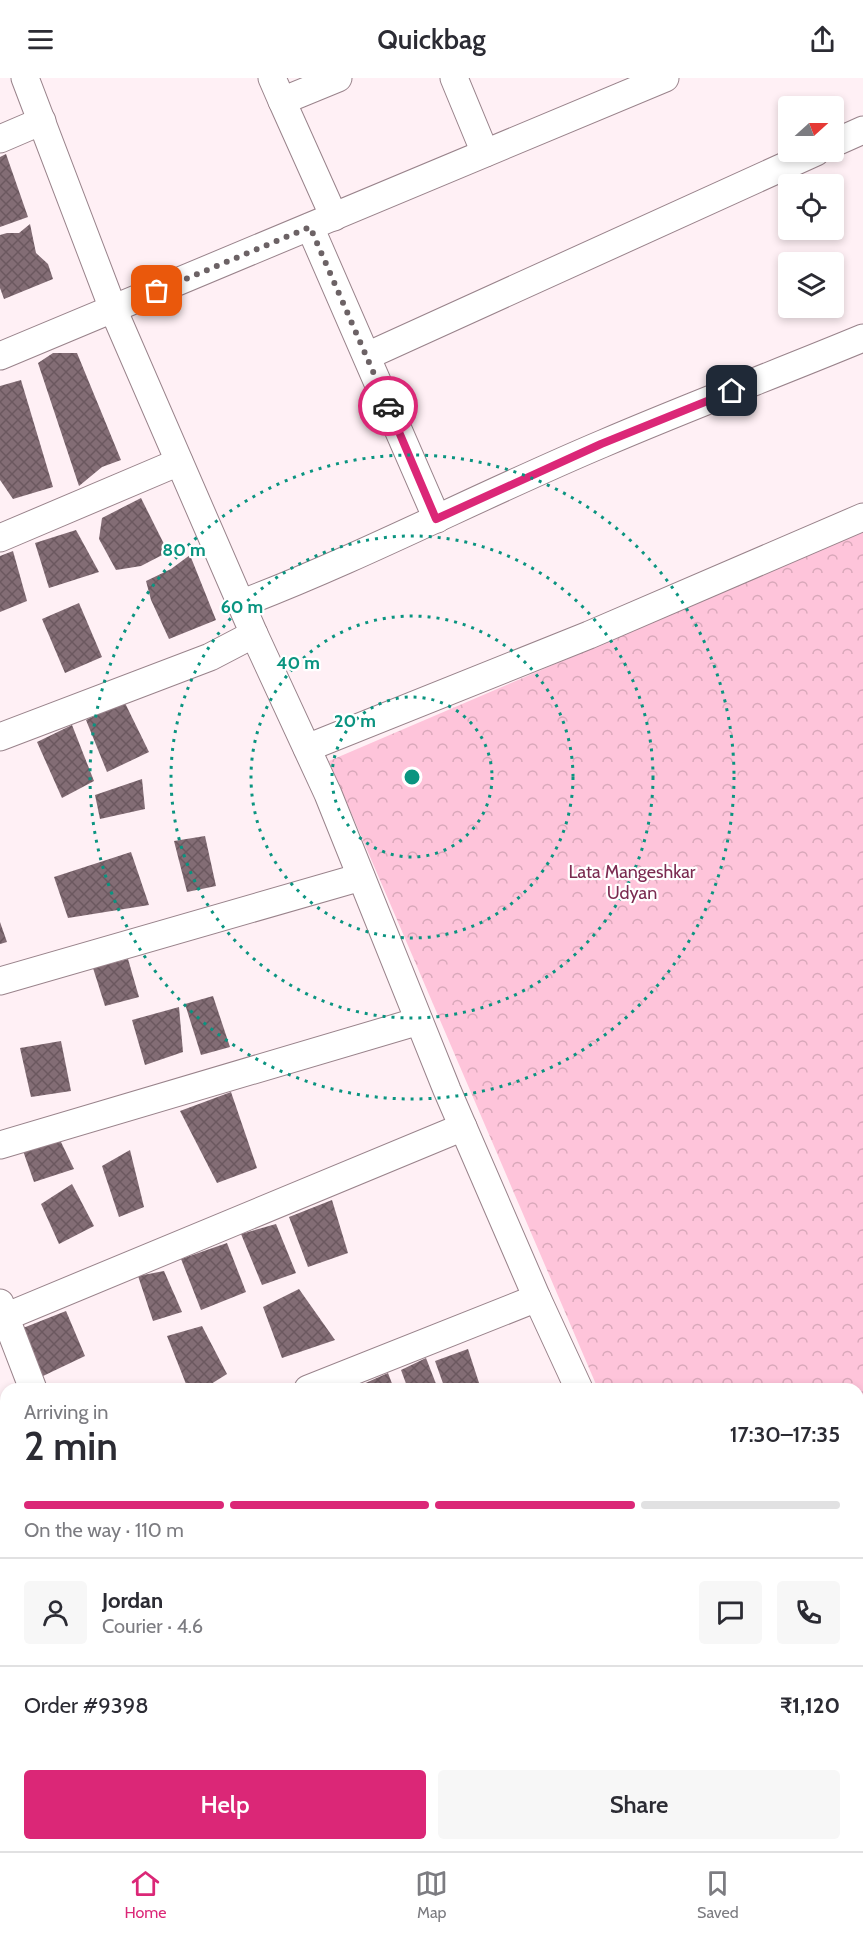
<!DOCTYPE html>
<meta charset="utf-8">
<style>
:root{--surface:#fff;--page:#f7f7f7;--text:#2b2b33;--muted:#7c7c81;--line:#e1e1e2;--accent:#db2777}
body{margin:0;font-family:Cabin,sans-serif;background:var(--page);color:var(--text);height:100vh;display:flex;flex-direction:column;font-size:22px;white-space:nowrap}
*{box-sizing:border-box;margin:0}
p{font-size:20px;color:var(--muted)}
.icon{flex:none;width:33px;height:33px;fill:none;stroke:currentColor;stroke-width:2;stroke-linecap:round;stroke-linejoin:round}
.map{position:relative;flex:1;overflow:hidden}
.panel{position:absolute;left:0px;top:1305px;width:864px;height:468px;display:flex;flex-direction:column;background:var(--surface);border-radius:18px 18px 0 0;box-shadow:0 3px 9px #0003}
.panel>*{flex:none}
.needle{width:39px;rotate:69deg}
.controls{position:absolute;left:778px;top:18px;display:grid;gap:12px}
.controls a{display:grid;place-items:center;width:66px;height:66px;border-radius:6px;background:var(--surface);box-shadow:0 3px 9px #0003;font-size:30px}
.pin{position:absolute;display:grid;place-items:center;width:51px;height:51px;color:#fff;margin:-26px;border-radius:12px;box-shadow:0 3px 9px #0006}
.courier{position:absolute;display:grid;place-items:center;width:60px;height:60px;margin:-30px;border:4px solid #db2777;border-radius:50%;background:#fff;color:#222;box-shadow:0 2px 8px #0007}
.head em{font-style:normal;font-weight:600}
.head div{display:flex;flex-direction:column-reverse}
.head{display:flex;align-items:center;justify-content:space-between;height:102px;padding:0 24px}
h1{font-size:39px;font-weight:600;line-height:45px}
.bar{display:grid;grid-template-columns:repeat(4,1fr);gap:9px 6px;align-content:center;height:72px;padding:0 24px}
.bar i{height:8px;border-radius:4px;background:var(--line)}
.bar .selected{background:var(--accent)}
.bar p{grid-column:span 4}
.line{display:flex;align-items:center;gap:15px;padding:0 24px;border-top:2px solid var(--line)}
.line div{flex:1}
.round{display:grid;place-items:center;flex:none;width:63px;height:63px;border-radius:6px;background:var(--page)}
.cta{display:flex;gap:12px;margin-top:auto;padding:12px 24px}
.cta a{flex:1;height:69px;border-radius:6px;background:var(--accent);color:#fff;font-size:24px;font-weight:600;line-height:69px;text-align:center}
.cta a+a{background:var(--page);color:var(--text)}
header{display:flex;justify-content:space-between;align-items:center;height:78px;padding:0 24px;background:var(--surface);font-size:27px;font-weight:600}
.dock{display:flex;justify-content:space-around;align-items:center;height:84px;border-top:2px solid var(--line);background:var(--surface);font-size:16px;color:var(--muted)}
.dock a{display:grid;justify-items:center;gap:3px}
.dock .selected{color:var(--accent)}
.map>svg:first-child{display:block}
.park{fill:url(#park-crowns)}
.building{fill:url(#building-cross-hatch)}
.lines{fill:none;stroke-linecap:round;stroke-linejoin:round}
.street-casing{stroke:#99838b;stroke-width:29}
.street{stroke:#fff;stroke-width:27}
.done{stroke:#6c6265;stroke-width:6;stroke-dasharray:0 10.8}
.route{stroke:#db2777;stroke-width:8}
.ring{fill:none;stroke:#0a9480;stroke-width:3;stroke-dasharray:3 6}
.labels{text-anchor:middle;stroke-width:4.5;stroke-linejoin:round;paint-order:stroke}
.park-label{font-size:18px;fill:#7b2a50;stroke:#fff}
.centre{fill:#0a9480;stroke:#fff;stroke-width:3}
.ring-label{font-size:18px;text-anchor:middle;font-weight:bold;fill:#0a9480;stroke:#fff;stroke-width:4.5;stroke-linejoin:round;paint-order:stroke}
</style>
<header><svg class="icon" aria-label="menu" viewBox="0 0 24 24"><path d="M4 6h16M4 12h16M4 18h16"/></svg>Quickbag<svg class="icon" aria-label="share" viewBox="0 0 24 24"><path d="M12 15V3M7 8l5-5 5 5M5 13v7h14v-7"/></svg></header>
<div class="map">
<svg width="863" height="1773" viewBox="0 0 863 1773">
<defs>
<pattern id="park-crowns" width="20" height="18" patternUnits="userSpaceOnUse" patternTransform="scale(1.5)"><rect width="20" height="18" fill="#fec4da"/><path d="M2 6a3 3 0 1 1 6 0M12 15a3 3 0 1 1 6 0" fill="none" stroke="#d9a8ba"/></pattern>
<pattern id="building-cross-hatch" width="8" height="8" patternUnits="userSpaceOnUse" patternTransform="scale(1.5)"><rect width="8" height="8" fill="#836d75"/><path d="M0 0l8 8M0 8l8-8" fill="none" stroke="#6b585f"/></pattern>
</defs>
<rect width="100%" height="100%" fill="#fff0f5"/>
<polygon class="park" points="863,454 863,1451 858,1453 858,1311 598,1311 329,683"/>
<g class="building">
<polygon points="6,76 28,139 0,149 0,79"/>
<polygon points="30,146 36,175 48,186 53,201 4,221 0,210 0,157 7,155 19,155"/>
<polygon points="53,275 77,275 121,382 102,389 79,408 38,285"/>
<polygon points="21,302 53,409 13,421 0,402 0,308"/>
<polygon points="141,420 168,474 141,488 116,492 99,461 102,440"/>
<polygon points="76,452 99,494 49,510 35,465"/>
<polygon points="13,473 27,523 0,534 0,478"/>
<polygon points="190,477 216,542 169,561 151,522 146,503 171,491"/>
<polygon points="79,525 102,579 65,595 42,541"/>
<polygon points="124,623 149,674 107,694 86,642"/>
<polygon points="72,647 94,703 62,720 37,664"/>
<polygon points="142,701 145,731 100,741 95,717"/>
<polygon points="205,758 216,808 187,814 174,763"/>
<polygon points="131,774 149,827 68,840 54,799"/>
<polygon points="0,844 7,864 0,866"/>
<polygon points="128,881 139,919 105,928 93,890"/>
<polygon points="213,918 230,969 201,977 185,926"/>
<polygon points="179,929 183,974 145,987 132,942"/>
<polygon points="61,963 71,1013 31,1019 20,970"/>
<polygon points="231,1014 257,1090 217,1105 180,1033"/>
<polygon points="60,1062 74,1091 34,1104 22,1070"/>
<polygon points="130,1072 144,1129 119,1139 102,1088"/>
<polygon points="72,1106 94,1148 59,1166 41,1126"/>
<polygon points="332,1122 348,1175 308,1189 289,1139"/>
<polygon points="276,1146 296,1195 262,1207 241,1156"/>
<polygon points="227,1165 246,1214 201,1232 181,1181"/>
<polygon points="164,1193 182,1234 153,1243 138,1198"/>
<polygon points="299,1211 335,1262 282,1280 263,1229"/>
<polygon points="66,1233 85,1278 43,1298 23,1250"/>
<polygon points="202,1248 227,1296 203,1311 188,1311 167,1258"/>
<polygon points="468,1271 481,1311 445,1311 435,1283"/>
<polygon points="426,1280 438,1311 408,1311 401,1292"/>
<polygon points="388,1295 394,1311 362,1311 361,1307"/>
<polygon points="6,1702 6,1757 0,1759 0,1705"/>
<polygon points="42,1767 86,1767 87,1773 26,1773"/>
<polygon points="227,1767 279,1767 281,1773 229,1773"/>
<polygon points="288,1767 336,1767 338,1771 332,1773 291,1773"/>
<polygon points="391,1767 403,1767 405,1773 376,1773"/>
<polygon points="422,1767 471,1767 473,1773 425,1773"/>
<polygon points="485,1767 529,1767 530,1771 524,1773 488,1773"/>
</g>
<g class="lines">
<defs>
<g id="street">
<polyline points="272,0 282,23 338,0"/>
<polyline points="454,0 485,75"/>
<polyline points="282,23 334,139"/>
<polyline points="0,61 42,43"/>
<polyline points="834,65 863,52"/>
<polyline points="310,149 437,441"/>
<polyline points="0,278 665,0"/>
<polyline points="367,278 816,74"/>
<polyline points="0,460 179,384"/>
<path d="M240 526C363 479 481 417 602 366 688 329 776 296 863 260"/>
<polyline points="254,556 328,716 447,1012 537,1220 579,1311"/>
<polyline points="0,659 210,579 254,556 113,231 25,0"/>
<polyline points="307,670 589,557 863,439"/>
<polyline points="0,903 361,799"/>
<polyline points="0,1067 419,943"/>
<polyline points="0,1225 33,1311"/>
<polyline points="5,1239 463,1049"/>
<polyline points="308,1311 537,1220"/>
<polyline points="858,1476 863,1474"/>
<polyline points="858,1687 863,1685"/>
<polyline points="209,1767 211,1773"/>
<polyline points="773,1767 775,1773"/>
<polyline points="642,1773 657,1767"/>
</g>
</defs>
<use href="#street" class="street-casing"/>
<use href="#street" class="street"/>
</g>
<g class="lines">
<polyline class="done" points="157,213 310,149 388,328"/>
<polyline class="route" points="388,328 436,441 601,366 732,313"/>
</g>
<g class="ring">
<circle cx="412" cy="699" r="80"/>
<circle cx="412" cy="699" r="161"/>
<circle cx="412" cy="699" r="241"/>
<circle cx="412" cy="699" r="322"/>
</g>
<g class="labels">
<g class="park-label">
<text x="632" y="800">Lata Mangeshkar<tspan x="632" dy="21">Udyan</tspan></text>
</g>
</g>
<circle cx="412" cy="699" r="9" class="centre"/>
<g class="ring-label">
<text x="184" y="478">80 m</text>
<text x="242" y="535">60 m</text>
<text x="298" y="591">40 m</text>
<text x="355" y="649">20 m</text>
</g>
</svg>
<div class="controls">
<a><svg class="needle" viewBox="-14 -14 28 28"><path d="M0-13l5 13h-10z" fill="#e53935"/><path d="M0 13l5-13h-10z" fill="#7c7c81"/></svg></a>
<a><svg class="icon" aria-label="locate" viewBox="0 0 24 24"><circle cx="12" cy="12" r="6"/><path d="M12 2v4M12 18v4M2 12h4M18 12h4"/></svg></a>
<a><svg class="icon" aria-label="layers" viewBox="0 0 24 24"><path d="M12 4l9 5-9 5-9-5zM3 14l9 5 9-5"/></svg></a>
</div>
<div class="pin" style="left:157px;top:213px;background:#ea580c"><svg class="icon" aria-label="bag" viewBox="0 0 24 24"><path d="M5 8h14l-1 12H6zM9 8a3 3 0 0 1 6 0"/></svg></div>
<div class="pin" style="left:732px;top:313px;background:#1f2937"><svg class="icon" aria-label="home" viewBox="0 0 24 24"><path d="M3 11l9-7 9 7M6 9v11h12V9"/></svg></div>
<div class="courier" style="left:388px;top:328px"><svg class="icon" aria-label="car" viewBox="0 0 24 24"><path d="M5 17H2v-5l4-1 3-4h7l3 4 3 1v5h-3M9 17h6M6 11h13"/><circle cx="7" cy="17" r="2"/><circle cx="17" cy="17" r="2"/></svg></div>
<section class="panel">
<div class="head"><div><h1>2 min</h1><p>Arriving in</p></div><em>17:30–17:35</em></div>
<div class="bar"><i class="selected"></i><i class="selected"></i><i class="selected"></i><i></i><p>On the way · 110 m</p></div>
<div class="line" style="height:108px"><a class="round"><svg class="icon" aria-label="person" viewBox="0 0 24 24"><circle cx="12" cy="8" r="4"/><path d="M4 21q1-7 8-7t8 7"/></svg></a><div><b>Jordan</b><p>Courier · 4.6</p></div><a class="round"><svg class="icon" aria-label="chat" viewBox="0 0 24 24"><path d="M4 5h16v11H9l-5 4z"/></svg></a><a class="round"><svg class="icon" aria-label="phone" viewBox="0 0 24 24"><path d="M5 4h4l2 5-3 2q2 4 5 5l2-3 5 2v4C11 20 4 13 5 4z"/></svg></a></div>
<div class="line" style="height:78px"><div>Order #9398</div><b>₹1,120</b></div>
<div class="cta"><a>Help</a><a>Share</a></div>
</section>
</div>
<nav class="dock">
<a class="selected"><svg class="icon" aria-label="home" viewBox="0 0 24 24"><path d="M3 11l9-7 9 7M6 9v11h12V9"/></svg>Home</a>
<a><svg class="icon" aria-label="map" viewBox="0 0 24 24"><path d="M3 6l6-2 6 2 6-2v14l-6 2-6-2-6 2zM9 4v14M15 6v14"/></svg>Map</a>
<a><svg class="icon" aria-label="saved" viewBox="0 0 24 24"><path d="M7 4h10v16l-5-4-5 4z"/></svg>Saved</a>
</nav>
